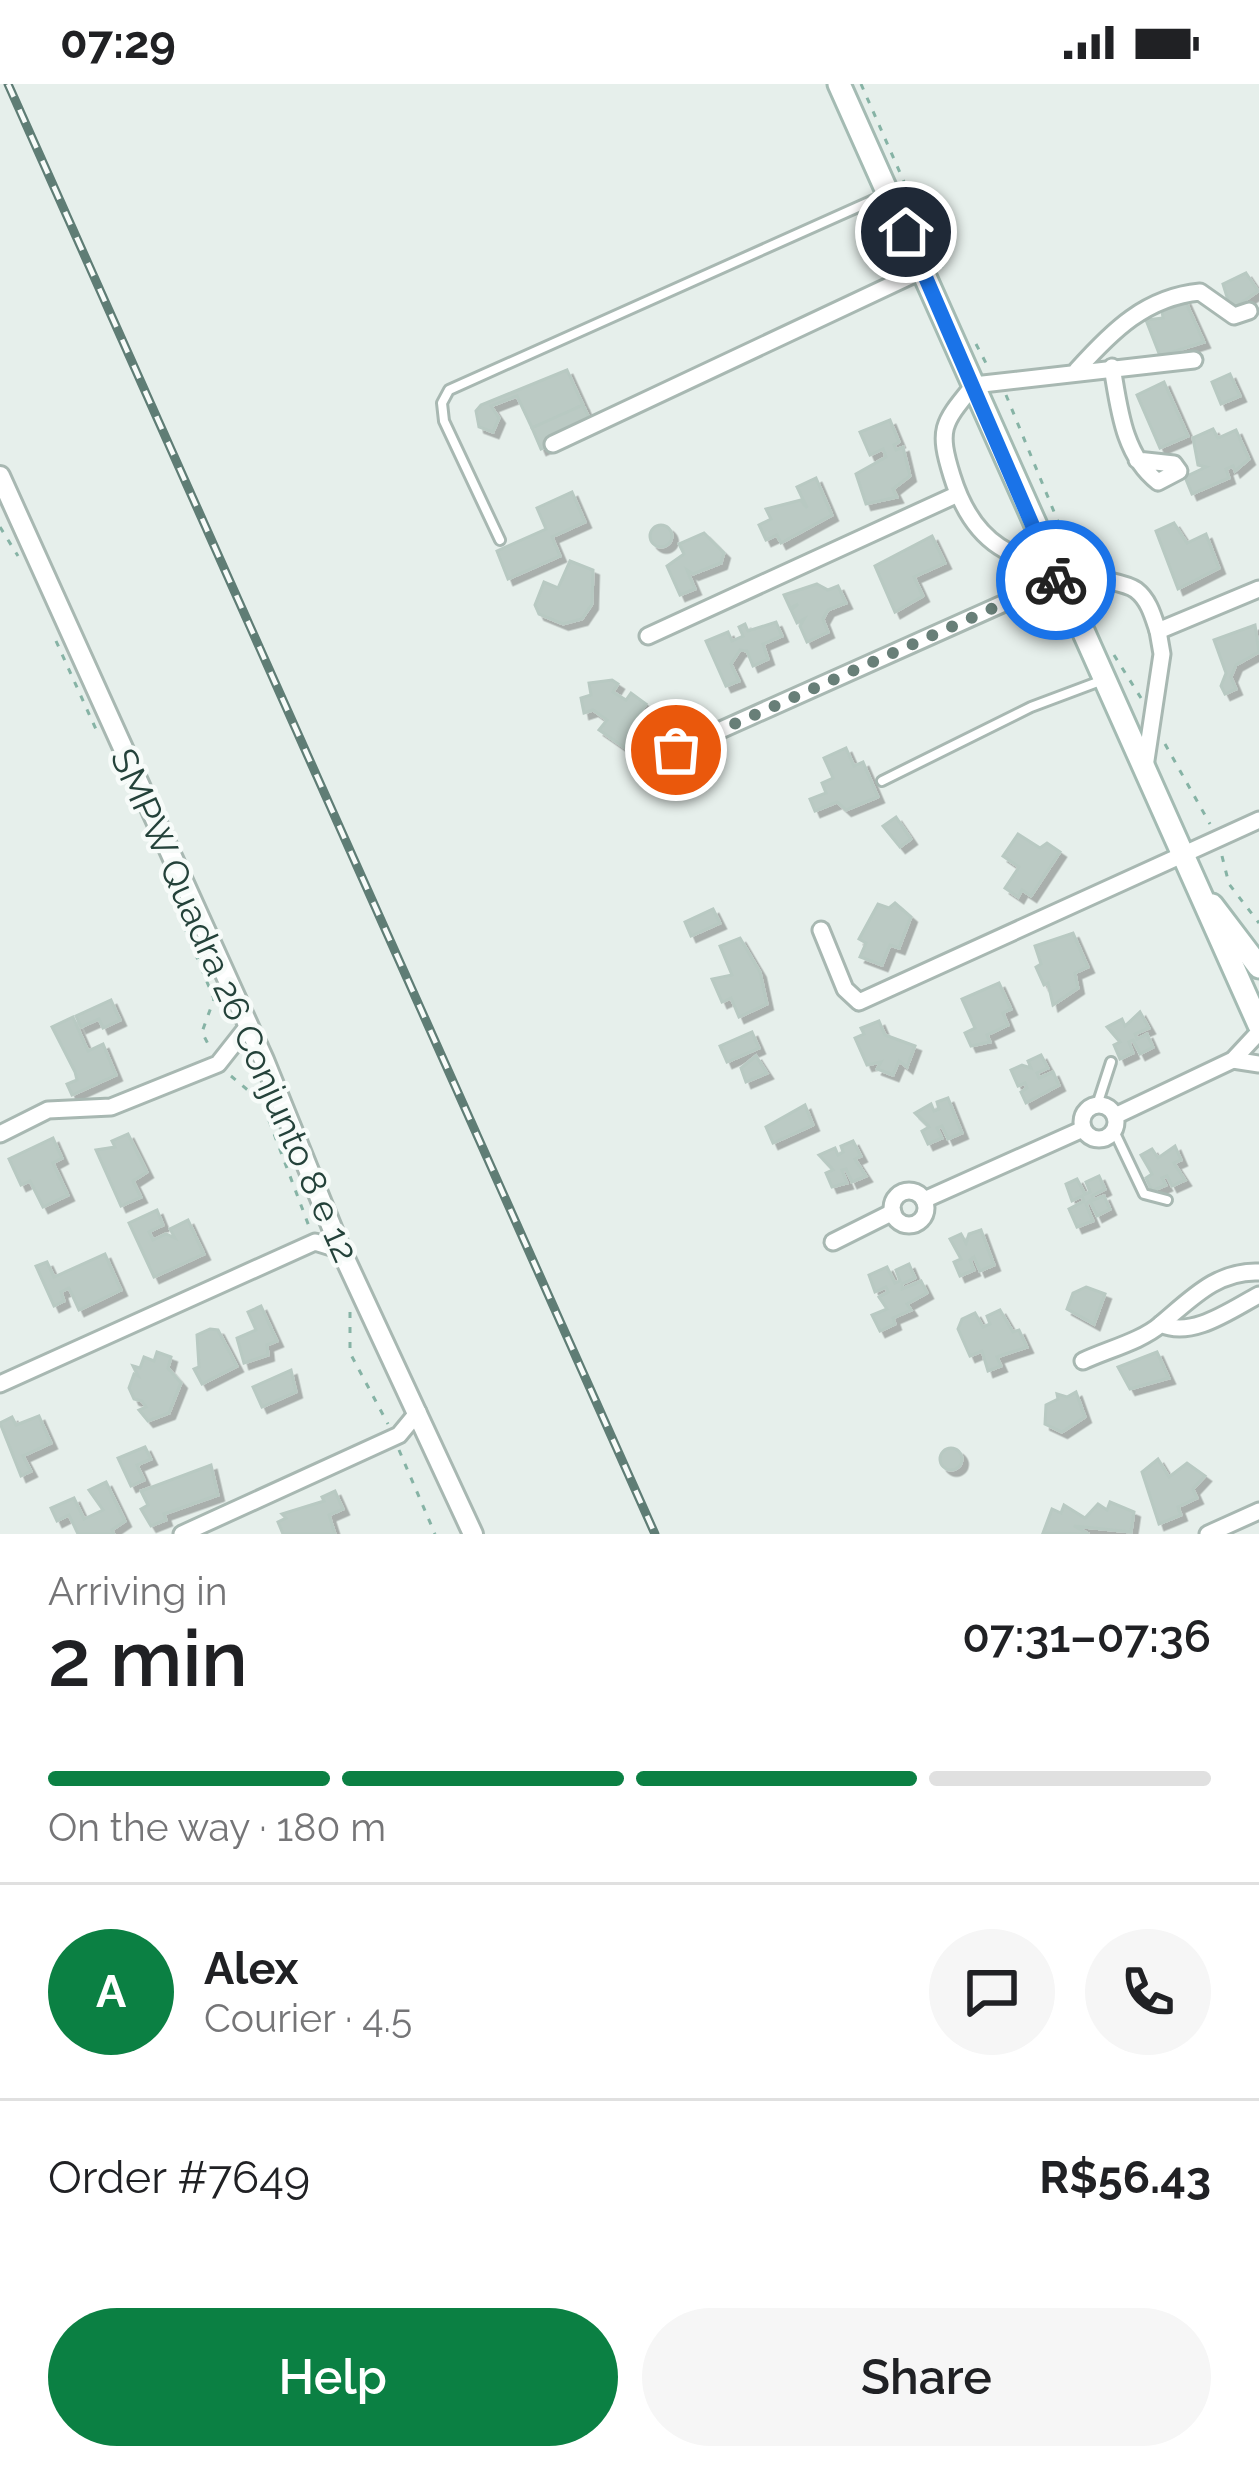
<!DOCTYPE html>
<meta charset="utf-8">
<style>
:root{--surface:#fff;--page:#f6f6f6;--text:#202124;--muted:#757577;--line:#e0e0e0;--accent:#0b8043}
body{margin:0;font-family:Raleway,sans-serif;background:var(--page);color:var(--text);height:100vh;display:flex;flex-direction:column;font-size:45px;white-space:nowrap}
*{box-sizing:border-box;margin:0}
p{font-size:39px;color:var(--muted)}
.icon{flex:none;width:66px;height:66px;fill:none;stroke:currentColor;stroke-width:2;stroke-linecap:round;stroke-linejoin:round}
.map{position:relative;height:1450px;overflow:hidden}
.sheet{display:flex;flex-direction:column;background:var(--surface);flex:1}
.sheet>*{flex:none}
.pin{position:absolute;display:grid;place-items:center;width:102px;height:102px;color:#fff;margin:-51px;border:6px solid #fff;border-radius:50%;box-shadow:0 3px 12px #0007}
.courier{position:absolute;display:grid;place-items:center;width:120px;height:120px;margin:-60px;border:9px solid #1a73e8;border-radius:50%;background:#fff;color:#222;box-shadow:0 3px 15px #0007}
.headline em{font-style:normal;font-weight:600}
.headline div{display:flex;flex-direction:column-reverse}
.headline{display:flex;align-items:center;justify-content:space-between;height:204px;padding:0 48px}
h1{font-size:78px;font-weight:600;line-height:90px}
.bar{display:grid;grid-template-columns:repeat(4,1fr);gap:18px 12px;align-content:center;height:144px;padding:0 48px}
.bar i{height:15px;border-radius:9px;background:var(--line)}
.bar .active{background:var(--accent)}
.bar p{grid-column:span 4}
.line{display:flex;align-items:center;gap:30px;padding:0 48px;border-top:3px solid var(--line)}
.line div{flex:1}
.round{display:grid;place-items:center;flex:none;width:126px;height:126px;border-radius:63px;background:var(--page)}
.button{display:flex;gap:24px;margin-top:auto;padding:24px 48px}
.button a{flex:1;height:138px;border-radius:72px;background:var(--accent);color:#fff;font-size:48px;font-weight:600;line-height:138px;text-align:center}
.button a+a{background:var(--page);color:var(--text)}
.status{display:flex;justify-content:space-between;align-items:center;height:84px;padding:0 60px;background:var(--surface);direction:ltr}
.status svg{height:33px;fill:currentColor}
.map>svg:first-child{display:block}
.building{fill:#bbcac4;stroke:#b8c9c2;stroke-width:3;filter:url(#shadow)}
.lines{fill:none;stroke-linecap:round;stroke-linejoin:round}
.service-casing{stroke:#a8b8b2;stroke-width:14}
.minor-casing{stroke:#a8b8b2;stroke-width:21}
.tertiary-casing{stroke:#a8b8b2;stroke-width:24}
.secondary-casing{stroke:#a4bbb3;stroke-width:27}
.path{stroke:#86b3a5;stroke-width:3;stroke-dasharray:6 9;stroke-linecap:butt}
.service{stroke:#fff;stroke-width:8}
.minor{stroke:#fff;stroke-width:15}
.tertiary{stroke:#fff;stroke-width:18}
.secondary{stroke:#fff;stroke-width:21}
.rail-casing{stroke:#5f7d75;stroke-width:9}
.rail{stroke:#f7fbf9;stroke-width:4.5;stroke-dasharray:14;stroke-linecap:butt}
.done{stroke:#687f78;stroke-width:12;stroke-dasharray:0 21.6}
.route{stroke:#1a73e8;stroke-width:15}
.labels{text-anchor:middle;stroke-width:9;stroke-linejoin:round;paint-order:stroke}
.street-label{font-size:36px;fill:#24423a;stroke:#f7fbf9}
</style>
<div class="status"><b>07:29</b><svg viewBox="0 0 49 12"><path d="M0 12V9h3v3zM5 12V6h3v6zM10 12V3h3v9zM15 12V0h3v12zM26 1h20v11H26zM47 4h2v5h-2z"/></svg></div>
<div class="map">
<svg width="1259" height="1450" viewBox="0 0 1259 1450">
<defs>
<filter id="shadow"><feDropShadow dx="5.5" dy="5.5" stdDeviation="0" flood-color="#0004"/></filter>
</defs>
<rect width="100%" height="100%" fill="#e6efeb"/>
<g class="building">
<polygon points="1246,189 1258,207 1231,226 1223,200"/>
<polygon points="1185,216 1204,258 1160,272 1146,236 1163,234 1162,226"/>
<polygon points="567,286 583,321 532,344 517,312 491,322 499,334 493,348 479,343 476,327 481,321"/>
<polygon points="1230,290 1240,312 1221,320 1212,298"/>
<polygon points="1164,298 1188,352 1160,364 1137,311"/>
<polygon points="583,321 593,342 541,365 532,344"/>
<polygon points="890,336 899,358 894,361 896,366 903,363 910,392 893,405 897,413 866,420 856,390 886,373 883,365 870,371 860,348"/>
<polygon points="1213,345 1218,354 1236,346 1249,375 1235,387 1233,382 1226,385 1229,394 1192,410 1185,393 1206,383 1198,381 1193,354"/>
<polygon points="816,394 832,431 781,459 777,451 766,456 759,441 771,435 766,425 801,416 807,424 797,403"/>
<polygon points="572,408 585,438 552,453 560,472 508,495 497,467 546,445 537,424"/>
<polygon points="1174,439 1187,459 1206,450 1219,484 1178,505 1156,447"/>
<circle cx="661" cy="452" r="11"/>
<polygon points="704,449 724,469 721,479 693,490 687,486 695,505 680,511 667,482 684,470 679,460"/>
<polygon points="932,452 945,479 914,493 923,512 895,528 875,482"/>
<polygon points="570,477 593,486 592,520 582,535 563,540 539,530 535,521 544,498 558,504"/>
<polygon points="817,500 828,506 838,502 846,519 828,526 823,535 828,548 807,558 800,542 804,535 797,539 791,526 798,520 790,524 784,511"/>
<polygon points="776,538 782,552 763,560 768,575 753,582 747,567 740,566 731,580 739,597 726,602 706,557 728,548 732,557 743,552 739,543 745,540 748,547"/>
<polygon points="1255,541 1259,568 1236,581 1231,593 1236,605 1225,610 1221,602 1226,589 1214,556"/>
<polygon points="612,596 618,600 613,608 626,616 631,609 646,620 632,639 639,644 625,664 599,646 607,636 593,626 584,629 581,614 591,611 589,599"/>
<polygon points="846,664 854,682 863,678 878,713 846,726 837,718 815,727 810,715 826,709 822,699 833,694 824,674"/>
<polygon points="896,733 911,755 900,763 883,742"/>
<polygon points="1018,750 1040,764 1047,759 1060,768 1031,812 1022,806 1018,813 1005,804 1019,783 1003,772"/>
<polygon points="895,819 911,833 899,864 890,861 882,881 860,873 866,859 859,855 878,820 889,824"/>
<polygon points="713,825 720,839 691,852 685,838"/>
<polygon points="1073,849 1088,883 1075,889 1078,904 1053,921 1048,899 1044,901 1036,883 1041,880 1035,862"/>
<polygon points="740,854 760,888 767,920 739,933 731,914 722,918 712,895 732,891 720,862"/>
<polygon points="999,899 1011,925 1003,929 1008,941 987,951 990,958 971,962 965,949 975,944 962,915"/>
<polygon points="111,916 120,936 103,944 99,935 81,943 76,932"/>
<polygon points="1140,928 1149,944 1135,950 1137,955 1147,950 1153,963 1140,970 1133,956 1129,958 1133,969 1120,975 1114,961 1120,958 1107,943 1122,935 1125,942"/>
<polygon points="73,933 88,967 103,960 116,991 72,1011 67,1000 77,996 75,988 52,943"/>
<polygon points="879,937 885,951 915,962 907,983 899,977 893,991 877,985 881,978 867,981 855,954 864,950 861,944"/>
<polygon points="752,948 759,964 727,978 720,962"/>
<polygon points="1041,971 1048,984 1037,989 1039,994 1053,988 1059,1001 1026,1019 1021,1008 1027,1004 1025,999 1018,1002 1011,986 1022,981 1031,984 1028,977"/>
<polygon points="756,972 767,989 746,998 741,984"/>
<polygon points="948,1014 962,1049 948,1055 942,1042 937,1044 942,1054 928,1060 922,1047 929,1043 915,1029 931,1020 934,1027 939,1025 937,1018"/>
<polygon points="805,1021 813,1041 773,1059 766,1043"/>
<polygon points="128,1050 147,1088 133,1097 141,1113 121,1122 96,1066 115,1063 112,1057"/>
<polygon points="53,1054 62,1074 53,1079 68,1111 43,1123 30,1097 21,1101 9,1075"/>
<polygon points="853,1057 861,1072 855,1075 866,1092 852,1098 846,1085 842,1086 847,1099 832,1103 826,1089 833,1086 819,1071 835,1064 838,1071 843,1068 841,1062"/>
<polygon points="1175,1062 1181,1076 1174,1079 1185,1096 1172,1102 1167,1092 1162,1094 1166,1101 1152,1107 1146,1094 1152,1090 1141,1071 1152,1065 1158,1074"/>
<polygon points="1099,1092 1105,1105 1092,1112 1093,1116 1104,1112 1110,1125 1097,1132 1090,1117 1086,1120 1093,1137 1077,1143 1069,1125 1084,1117 1082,1112 1072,1117 1066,1100 1077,1095 1085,1110 1090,1108 1086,1098"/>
<polygon points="157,1126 163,1141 149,1148 153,1156 166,1150 175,1154 170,1145 188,1136 204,1170 154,1193 129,1139"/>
<polygon points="981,1146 994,1181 980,1187 974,1173 970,1176 974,1186 960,1192 954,1178 961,1175 950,1155 961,1150 966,1159 969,1150"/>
<polygon points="105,1170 121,1206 79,1226 69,1204 61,1208 64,1217 54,1222 36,1182 47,1178 54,1193"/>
<polygon points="909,1180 915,1194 902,1200 902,1205 921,1197 927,1209 907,1220 911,1226 893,1234 895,1240 880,1247 872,1231 887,1225 879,1213 888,1208 886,1203 875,1208 869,1191 887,1183 895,1199 900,1197 896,1186"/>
<polygon points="1086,1203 1105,1210 1094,1240 1067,1225 1073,1209"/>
<polygon points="261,1222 277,1257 267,1261 268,1271 244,1279 237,1254 256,1246 248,1228"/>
<polygon points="1000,1226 1013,1248 1019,1246 1027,1263 997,1273 1001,1282 988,1287 982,1267 970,1272 958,1245 962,1235 975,1229 983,1243 990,1240 987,1232"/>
<polygon points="210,1245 218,1246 237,1282 202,1300 194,1285 199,1283 197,1251"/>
<polygon points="157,1268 171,1273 168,1284 181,1299 169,1329 148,1337 139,1326 146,1323 142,1317 134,1315 129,1304 134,1290 138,1292 133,1282 140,1284 144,1273 154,1277"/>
<polygon points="1157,1268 1169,1294 1130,1305 1118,1283"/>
<polygon points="291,1286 296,1308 262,1323 253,1303"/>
<polygon points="1076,1308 1085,1333 1062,1348 1045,1340 1046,1321 1058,1315 1057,1310 1067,1313"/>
<polygon points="39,1332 51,1359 23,1372 31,1387 21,1392 0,1339 12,1333 16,1341"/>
<polygon points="145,1363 151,1375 137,1381 144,1396 131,1402 118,1374"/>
<circle cx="951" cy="1375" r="11"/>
<polygon points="1158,1375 1169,1393 1187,1379 1205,1392 1193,1405 1197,1414 1178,1423 1181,1431 1159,1440 1142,1388"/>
<polygon points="211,1381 218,1411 164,1430 166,1436 151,1442 141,1425 148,1421 141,1407"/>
<polygon points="106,1398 125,1437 112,1446 114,1450 78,1450 69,1431 57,1437 51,1424 74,1414 84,1435 103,1426 89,1406"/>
<polygon points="335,1407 343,1425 329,1431 335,1450 283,1450 278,1438 286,1434 282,1430 324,1417 322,1413"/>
<polygon points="1110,1418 1134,1428 1131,1448 1074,1442 1089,1450 1043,1449 1052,1425 1061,1429 1064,1421 1085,1434 1098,1420 1107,1426"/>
</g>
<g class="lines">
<defs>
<g id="service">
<polyline points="500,456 444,337 442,319 449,306 887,110"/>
<polyline points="882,697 1031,623 1103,596"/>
<polyline points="1097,1021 1111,978"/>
<polyline points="1114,1047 1144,1110 1167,1116"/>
</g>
<g id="minor">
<path d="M1194 276 974 301C943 339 937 344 952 392 978 476 1027 476 1101 495 1112 498 1128 500 1136 506 1149 516 1153 532 1158 547L1259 505"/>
<path d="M1112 283C1119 323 1123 371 1158 398L1179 387 1174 380 1137 376"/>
<path d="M1077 286C1112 247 1146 213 1200 208L1234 232 1249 227"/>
<polyline points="553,360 923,186"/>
<polyline points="648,552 958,410"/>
<polyline points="676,666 1058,495"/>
<polyline points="1145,683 1162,570 1158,547"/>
<polyline points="821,846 845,905 859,918 1259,736"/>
<polyline points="1233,976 1259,980"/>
<circle cx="1099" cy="1038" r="17"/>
<polyline points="1115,1032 1233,976 1259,948"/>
<polyline points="0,1050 48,1026 111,1023 218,980 248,942"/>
<circle cx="909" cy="1124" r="17"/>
<polyline points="924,1116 1083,1045"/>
<polyline points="833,1158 893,1128"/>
<path d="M1161 1240C1192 1255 1232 1225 1259 1211"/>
<path d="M1083 1277C1106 1266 1142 1257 1161 1240 1190 1216 1217 1186 1259 1188"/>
<polyline points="0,1300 315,1158 341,1166"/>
<polyline points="182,1450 399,1351 418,1328"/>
<polyline points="1208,1450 1259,1427"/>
</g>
<polyline id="tertiary" points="0,392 264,976 341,1166 473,1450"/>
<g id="secondary">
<polyline points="839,0 1259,941"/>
<polyline points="1212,821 1259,883"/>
</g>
</defs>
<use href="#service" class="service-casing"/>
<use href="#minor" class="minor-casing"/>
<use href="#tertiary" class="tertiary-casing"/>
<use href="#secondary" class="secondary-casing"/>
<g class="path">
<polyline points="861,0 945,191"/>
<polyline points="976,260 988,283"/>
<polyline points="1006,311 1073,474"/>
<polyline points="0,443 18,472"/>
<polyline points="56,557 99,652"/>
<polyline points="1114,571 1141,614"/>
<polyline points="1165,660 1210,740"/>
<polyline points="1222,772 1229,800 1259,839"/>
<polyline points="184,842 214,915 202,948 211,966"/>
<polyline points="231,992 262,1018 310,1145"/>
<polyline points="350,1228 350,1269 388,1340"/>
<polyline points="399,1366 435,1450"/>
</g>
<use href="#service" class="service"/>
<use href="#minor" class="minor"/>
<use href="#tertiary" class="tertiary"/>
<use href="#secondary" class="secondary"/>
<defs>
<polyline id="rail" points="8,0 655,1450"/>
</defs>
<use href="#rail" class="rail-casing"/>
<use href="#rail" class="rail"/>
</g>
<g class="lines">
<polyline class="done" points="676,666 1056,496"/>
<polyline class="route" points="906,148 1056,496"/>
</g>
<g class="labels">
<g class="street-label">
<text transform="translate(235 921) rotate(66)" y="13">SMPW Quadra 26 Conjunto 8 e 12</text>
</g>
</g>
</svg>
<div class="pin" style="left:676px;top:666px;background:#ea580c"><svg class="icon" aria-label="bag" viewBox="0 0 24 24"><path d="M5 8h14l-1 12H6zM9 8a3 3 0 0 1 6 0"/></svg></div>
<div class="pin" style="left:906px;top:148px;background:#1f2937"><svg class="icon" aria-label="home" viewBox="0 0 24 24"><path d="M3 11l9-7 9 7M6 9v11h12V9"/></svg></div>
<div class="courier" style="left:1056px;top:496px"><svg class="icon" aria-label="bike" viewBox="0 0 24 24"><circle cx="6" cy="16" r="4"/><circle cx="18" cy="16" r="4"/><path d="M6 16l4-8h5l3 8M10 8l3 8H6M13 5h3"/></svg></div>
</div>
<section class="sheet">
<div class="headline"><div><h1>2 min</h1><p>Arriving in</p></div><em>07:31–07:36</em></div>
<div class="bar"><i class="active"></i><i class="active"></i><i class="active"></i><i></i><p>On the way · 180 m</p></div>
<div class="line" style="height:216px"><b class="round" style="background:var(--accent);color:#fff">A</b><div><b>Alex</b><p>Courier · 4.5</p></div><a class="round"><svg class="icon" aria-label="chat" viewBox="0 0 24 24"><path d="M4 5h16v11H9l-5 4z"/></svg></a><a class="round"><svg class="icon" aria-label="phone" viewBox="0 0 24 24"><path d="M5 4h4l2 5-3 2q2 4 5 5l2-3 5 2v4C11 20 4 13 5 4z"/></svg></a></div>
<div class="line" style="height:156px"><div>Order #7649</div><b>R$56.43</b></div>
<div class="button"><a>Help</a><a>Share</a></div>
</section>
